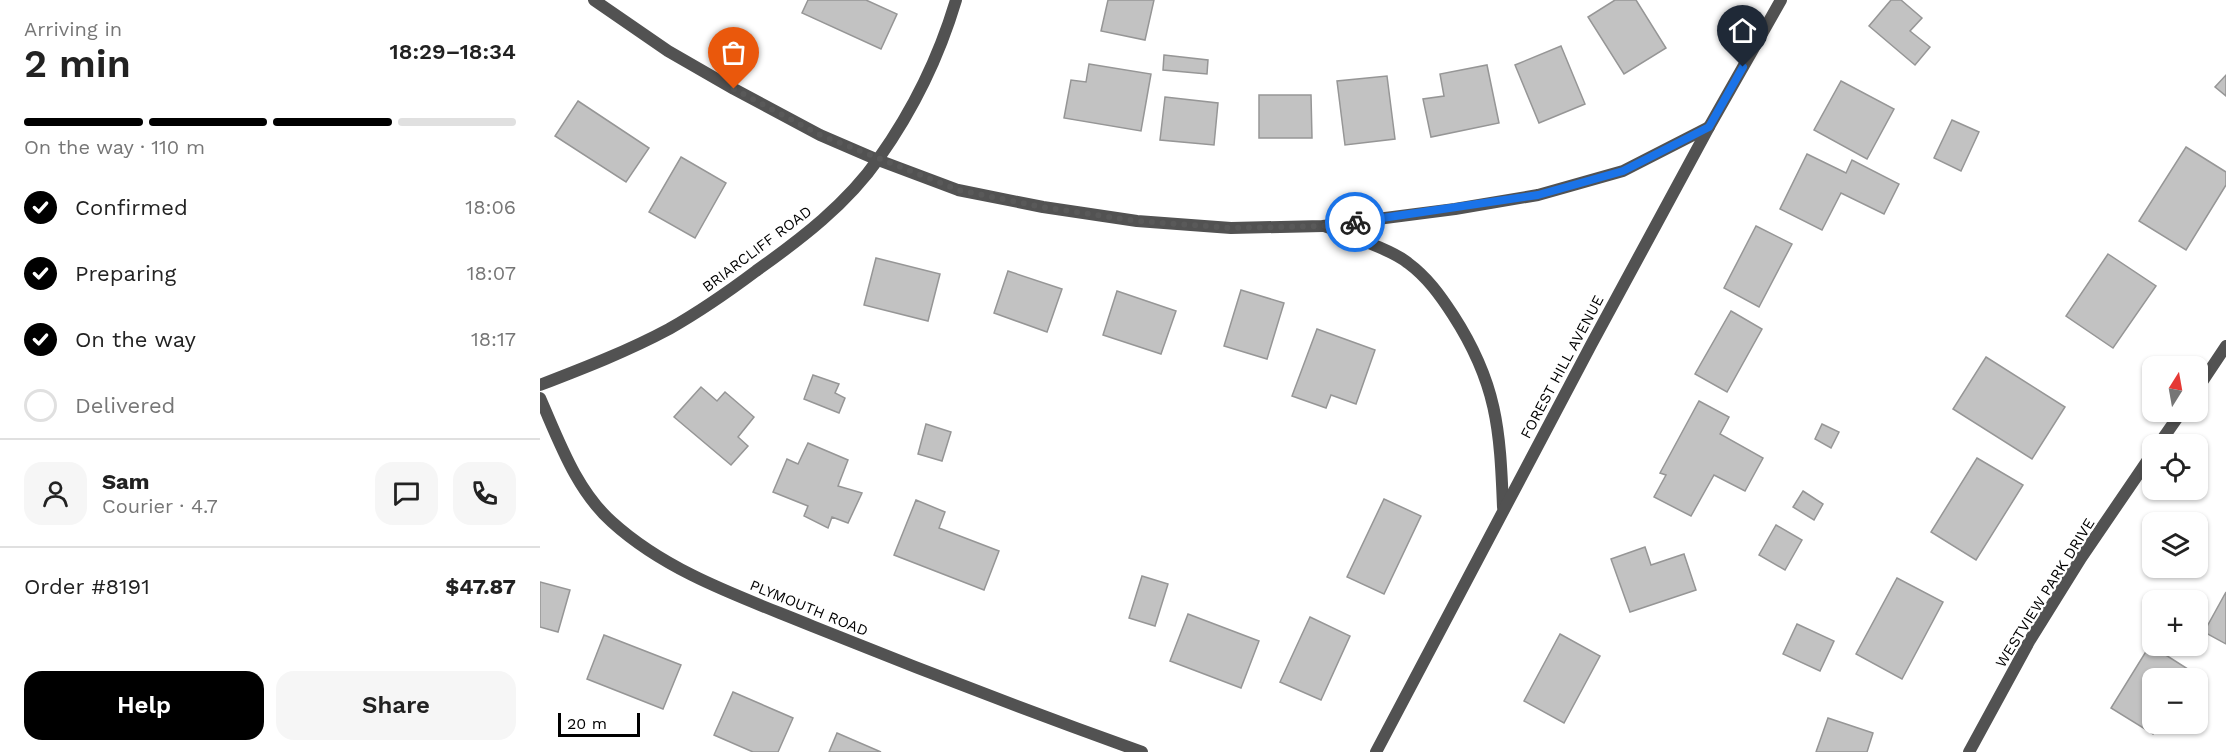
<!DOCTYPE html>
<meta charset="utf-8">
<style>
:root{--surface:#fff;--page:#f6f6f6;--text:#222;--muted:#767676;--line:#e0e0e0;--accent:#000}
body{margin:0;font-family:"Work Sans",sans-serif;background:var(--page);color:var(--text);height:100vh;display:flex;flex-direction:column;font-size:22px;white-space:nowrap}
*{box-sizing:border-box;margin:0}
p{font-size:20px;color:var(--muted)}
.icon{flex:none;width:33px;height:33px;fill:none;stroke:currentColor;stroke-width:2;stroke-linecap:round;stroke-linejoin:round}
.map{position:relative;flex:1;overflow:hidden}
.drawer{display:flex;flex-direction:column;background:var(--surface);width:540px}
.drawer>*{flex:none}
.needle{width:39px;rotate:11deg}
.buttons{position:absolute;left:1602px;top:356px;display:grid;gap:12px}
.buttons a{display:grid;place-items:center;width:66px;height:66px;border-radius:12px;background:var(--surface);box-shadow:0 2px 4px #0004;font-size:30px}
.scale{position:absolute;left:18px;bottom:15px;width:82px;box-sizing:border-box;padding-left:6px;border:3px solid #000;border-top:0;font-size:16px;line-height:21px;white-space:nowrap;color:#000;-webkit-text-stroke:4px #fff;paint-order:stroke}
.pin{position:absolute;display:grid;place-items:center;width:51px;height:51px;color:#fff;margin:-62px -26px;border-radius:50% 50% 50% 0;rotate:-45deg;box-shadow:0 0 6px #0007}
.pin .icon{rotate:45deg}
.courier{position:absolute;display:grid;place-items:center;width:60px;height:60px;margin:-30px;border:4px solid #1a73e8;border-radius:50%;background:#fff;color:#222;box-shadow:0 2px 8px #0007}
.headline em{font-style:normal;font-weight:600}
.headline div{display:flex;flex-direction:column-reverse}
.headline{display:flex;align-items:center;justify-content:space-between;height:102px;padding:0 24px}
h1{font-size:39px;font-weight:600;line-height:45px}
.bar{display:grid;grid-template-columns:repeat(4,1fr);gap:9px 6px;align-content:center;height:72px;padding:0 24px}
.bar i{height:8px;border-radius:4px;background:var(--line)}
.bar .active{background:var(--accent)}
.bar p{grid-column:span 4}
.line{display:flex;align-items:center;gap:15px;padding:0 24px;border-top:2px solid var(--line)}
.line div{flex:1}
.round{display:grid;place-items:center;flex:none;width:63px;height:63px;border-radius:18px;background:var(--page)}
ol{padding:0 24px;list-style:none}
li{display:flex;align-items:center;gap:18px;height:66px}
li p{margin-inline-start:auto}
li .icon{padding:6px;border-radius:50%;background:var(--accent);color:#fff;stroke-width:4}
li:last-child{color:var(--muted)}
li i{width:33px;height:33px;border:3px solid var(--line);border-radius:50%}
.cta{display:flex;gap:12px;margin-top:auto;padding:12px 24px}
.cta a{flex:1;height:69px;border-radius:18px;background:var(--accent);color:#fff;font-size:24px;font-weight:600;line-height:69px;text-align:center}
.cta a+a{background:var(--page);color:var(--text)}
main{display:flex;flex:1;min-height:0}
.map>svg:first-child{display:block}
.building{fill:#c2c2c2;stroke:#969696;stroke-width:1.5}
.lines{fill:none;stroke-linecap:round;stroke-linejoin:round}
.minor{stroke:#525252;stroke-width:12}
.done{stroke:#595959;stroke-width:6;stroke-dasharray:0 10.8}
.route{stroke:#1a73e8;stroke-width:8}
.labels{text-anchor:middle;stroke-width:4.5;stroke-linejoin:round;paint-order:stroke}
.street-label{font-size:15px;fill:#000;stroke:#fff}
</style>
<main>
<section class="drawer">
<div class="headline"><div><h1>2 min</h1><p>Arriving in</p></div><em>18:29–18:34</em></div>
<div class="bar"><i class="active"></i><i class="active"></i><i class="active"></i><i></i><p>On the way · 110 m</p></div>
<ol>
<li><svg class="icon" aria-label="check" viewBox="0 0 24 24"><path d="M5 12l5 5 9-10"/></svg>Confirmed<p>18:06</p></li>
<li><svg class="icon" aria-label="check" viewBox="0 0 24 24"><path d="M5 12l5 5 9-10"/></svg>Preparing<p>18:07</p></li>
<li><svg class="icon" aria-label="check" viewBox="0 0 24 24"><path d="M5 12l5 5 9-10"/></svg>On the way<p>18:17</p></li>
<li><i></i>Delivered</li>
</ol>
<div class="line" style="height:108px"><a class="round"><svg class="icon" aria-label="person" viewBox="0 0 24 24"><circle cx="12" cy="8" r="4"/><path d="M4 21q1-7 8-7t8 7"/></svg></a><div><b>Sam</b><p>Courier · 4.7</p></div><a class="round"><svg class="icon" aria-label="chat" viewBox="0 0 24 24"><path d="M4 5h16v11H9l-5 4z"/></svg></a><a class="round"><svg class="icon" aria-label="phone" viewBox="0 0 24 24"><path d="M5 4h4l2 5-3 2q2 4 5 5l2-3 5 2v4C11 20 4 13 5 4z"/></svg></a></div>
<div class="line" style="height:78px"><div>Order #8191</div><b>$47.87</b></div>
<div class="cta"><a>Help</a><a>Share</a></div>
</section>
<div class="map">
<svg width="1686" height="752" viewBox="0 0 1686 752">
<rect width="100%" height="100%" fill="#fff"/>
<g class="building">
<polygon points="268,0 326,0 357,14 341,49 262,13"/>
<polygon points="568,0 614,0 605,40 561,31"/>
<polygon points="1075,0 1096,0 1126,48 1084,74 1048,17"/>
<polygon points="1351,0 1361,0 1382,18 1370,31 1390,47 1375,65 1329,26"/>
<polygon points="1021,46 1045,104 999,123 975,65"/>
<polygon points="624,55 668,60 667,74 623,70"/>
<polygon points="549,64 611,74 601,131 524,118 531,80 546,82"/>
<polygon points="947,65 959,123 891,137 883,99 904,96 900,74"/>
<polygon points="1686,75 1686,96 1675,87"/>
<polygon points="847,76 855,139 805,145 797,81"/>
<polygon points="1301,81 1354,109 1327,159 1274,130"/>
<polygon points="719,95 771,95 772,138 719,138"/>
<polygon points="625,97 678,103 674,145 620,140"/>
<polygon points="38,101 109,148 86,182 15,136"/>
<polygon points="1412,120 1439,132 1421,171 1394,158"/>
<polygon points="1646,147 1686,172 1686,185 1646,250 1599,221"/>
<polygon points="1267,154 1306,173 1312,160 1359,184 1344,214 1301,193 1282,230 1240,209"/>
<polygon points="141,157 186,183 155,238 109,212"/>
<polygon points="1216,226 1252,244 1219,307 1184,288"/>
<polygon points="1568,254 1616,286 1573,348 1526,316"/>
<polygon points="336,258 400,274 388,321 324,305"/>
<polygon points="468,271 522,289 507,332 454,313"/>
<polygon points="701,290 744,303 727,359 684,346"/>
<polygon points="577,291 636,311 621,354 563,335"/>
<polygon points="1191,311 1222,329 1187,392 1155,374"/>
<polygon points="777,329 835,350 816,404 791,395 786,408 752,396"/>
<polygon points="1446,357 1525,407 1492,459 1413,409"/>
<polygon points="273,375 299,384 295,393 305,398 299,413 264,399"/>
<polygon points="161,387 177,401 185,392 214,417 198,437 208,446 191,465 134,417"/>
<polygon points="1159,401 1189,417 1180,434 1223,458 1205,491 1174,475 1151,516 1114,497 1126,475 1120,473"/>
<polygon points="386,424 411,432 402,461 378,454"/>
<polygon points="1282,424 1299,432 1291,448 1275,439"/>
<polygon points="268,443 308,460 298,486 322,493 308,523 292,517 288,528 264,516 268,506 233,492 247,459 258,464"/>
<polygon points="1437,458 1483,485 1436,560 1391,532"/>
<polygon points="1263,491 1283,504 1274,520 1253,507"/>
<polygon points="844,499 881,516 844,594 807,577"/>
<polygon points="376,500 405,512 399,528 459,551 444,590 354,555"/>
<polygon points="1236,525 1262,540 1245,570 1219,555"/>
<polygon points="1105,547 1111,565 1144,554 1156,590 1090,612 1071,559"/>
<polygon points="602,576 628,584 615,626 589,618"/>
<polygon points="1357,578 1403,602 1362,679 1316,654"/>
<polygon points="0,582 30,590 18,632 0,627"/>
<polygon points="1686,592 1686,644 1664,632"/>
<polygon points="648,614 719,641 701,688 630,661"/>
<polygon points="770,617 810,636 781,700 740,682"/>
<polygon points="1257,624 1294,641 1280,671 1243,654"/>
<polygon points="1020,634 1060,656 1024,723 984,701"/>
<polygon points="64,635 141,665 123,709 47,679"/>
<polygon points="1610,645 1651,671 1647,678 1612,678 1612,723 1619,723 1613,734 1571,708"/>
<polygon points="193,692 253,718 238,752 213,752 174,735"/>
<polygon points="1288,718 1333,733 1327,752 1276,752"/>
<polygon points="297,733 341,752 289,752"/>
</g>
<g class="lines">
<g class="minor">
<polyline points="54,0 128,51 194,89 280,135 338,160 418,190 503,207 597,221 691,228 783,226 915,209 998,195 1083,171 1169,127"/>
<path d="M784 226C806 235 851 249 868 263 887 277 900 295 913 315 957 383 960 429 963 507"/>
<path d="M0 385C44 368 88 351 129 329 159 312 188 292 216 271 261 239 307 204 339 158 373 110 399 57 416 0"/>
<polyline points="1658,388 1686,346"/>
<path d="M0 398C19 441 36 490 72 522 128 573 204 598 272 626 381 670 491 712 602 752"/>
<polyline points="1619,444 1642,411"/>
<polyline points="836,752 1051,345 1169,127 1241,0"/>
<polyline points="1429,752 1490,640 1541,558 1612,454"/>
</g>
</g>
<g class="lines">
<polyline class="done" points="194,89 280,135 418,190 502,207 597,221 691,228 783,226 815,222"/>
<polyline class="route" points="815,222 998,195 1083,171 1169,127 1203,67"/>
</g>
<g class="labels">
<g class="street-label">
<text transform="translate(217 249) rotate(-37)" y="5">BRIARCLIFF ROAD</text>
<text transform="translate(1022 367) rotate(-62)" y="5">FOREST HILL AVENUE</text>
<text transform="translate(1505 593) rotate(-58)" y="5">WESTVIEW PARK DRIVE</text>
<text transform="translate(269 608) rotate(22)" y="5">PLYMOUTH ROAD</text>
</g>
</g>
</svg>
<div class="buttons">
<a><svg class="needle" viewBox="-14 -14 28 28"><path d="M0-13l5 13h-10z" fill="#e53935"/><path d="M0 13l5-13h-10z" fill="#767676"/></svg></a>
<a><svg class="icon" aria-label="locate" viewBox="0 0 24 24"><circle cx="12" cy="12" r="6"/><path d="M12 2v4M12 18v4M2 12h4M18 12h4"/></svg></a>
<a><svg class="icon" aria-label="layers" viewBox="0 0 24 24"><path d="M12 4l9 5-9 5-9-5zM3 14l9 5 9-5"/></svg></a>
<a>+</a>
<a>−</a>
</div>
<div class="scale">20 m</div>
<div class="pin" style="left:194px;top:89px;background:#ea580c"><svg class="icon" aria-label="bag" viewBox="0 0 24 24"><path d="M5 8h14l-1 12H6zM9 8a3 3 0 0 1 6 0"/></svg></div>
<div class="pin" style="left:1203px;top:67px;background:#1f2937"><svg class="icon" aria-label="home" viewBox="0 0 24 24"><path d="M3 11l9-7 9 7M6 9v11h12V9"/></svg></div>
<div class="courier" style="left:815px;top:222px"><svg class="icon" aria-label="bike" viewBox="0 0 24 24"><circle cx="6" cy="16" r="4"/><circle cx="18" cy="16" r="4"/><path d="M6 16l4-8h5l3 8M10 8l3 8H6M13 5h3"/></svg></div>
</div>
</main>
